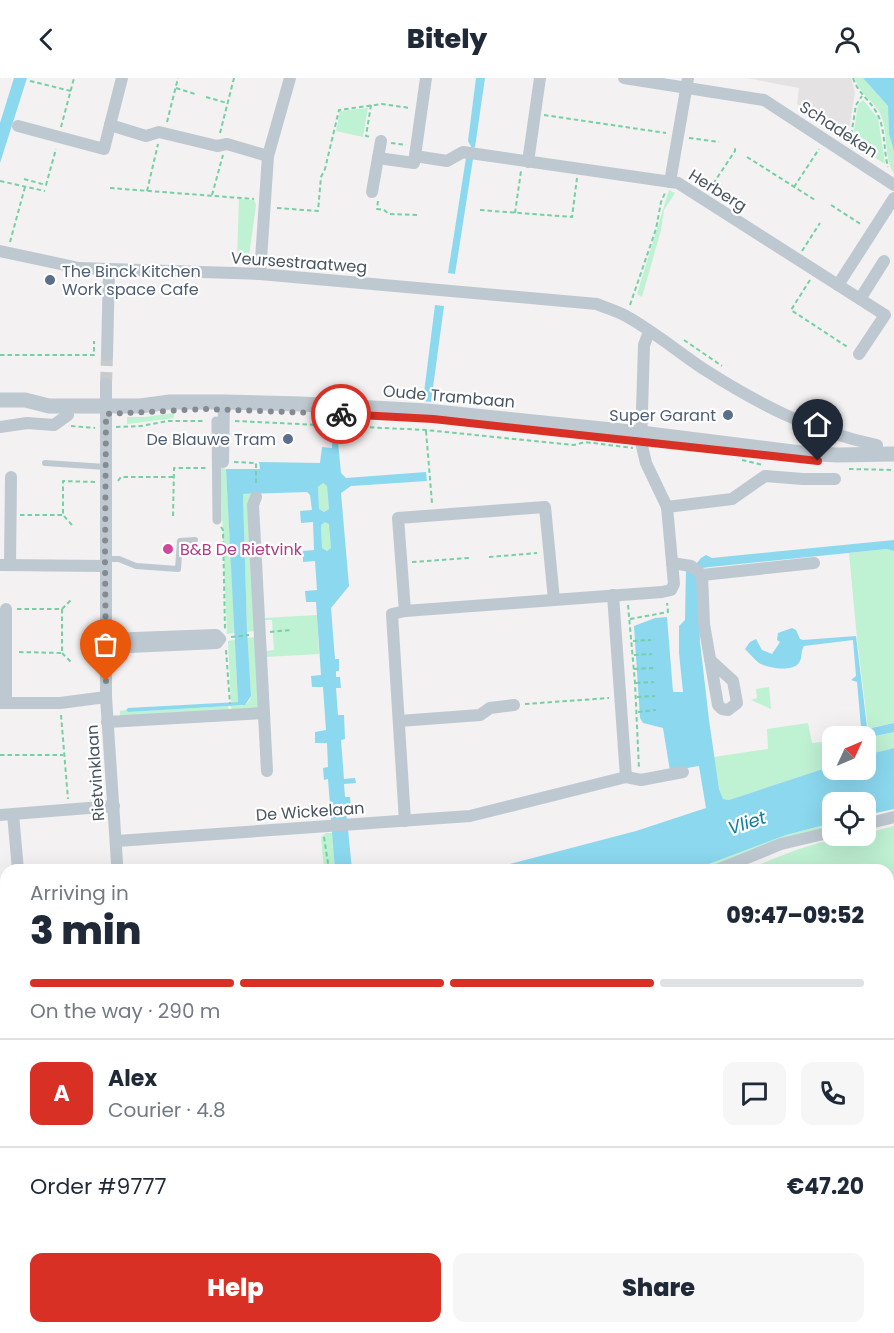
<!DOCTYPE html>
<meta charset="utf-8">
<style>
:root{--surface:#fff;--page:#f6f6f7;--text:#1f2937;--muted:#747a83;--line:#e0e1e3;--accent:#d93025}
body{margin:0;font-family:Poppins,sans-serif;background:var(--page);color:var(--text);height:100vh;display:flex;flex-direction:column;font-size:22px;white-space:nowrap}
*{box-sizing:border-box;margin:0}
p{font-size:20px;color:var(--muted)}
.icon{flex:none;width:33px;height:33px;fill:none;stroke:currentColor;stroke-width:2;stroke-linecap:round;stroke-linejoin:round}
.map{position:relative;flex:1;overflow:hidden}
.side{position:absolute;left:0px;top:786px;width:894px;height:470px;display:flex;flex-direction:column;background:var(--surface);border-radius:18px 18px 0 0;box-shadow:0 6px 24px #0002}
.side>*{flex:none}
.needle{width:39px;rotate:46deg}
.tools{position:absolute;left:822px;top:648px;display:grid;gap:12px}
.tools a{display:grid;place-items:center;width:54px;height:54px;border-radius:12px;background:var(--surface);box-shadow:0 6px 24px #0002;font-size:30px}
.pin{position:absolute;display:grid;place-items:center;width:51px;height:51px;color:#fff;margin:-62px -26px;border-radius:50% 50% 50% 0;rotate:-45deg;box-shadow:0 0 6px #0007}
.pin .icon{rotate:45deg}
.courier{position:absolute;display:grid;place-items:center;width:60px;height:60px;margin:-30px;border:4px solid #d93025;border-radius:50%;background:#fff;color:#222;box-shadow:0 2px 8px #0007}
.summary em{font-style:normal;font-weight:800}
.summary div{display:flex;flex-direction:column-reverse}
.summary{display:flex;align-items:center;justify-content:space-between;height:102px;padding:0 30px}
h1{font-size:39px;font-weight:800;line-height:45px}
.bar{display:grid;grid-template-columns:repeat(4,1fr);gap:9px 6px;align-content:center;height:72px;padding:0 30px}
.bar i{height:8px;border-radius:4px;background:var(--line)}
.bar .active{background:var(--accent)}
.bar p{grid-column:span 4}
.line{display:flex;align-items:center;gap:15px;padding:0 30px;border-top:2px solid var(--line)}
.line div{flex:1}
.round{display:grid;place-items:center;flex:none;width:63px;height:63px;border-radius:12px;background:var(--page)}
.action{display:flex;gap:12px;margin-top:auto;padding:12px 30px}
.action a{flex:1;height:69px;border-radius:12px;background:var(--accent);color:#fff;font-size:24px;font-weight:800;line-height:69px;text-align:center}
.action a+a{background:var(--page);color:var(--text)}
header{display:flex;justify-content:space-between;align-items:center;height:78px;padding:0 30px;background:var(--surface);font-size:27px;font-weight:800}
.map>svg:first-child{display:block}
.education{fill:#e4e2e3}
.green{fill:#bff1d3}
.water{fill:#8bd8ef;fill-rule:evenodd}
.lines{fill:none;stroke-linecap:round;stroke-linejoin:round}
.stream{stroke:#8bd8ef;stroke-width:3}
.minor-tunnel{stroke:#c8cacc;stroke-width:12;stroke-dasharray:12 6;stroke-linecap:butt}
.path{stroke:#76d0a5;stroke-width:2;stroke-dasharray:4.5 3;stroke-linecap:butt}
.service{stroke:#bec8d0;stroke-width:6}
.pedestrian{stroke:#bec8d0;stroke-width:9}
.minor{stroke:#bec8d0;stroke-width:12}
.tertiary{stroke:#bec8d0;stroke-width:15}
.done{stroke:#848b92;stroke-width:6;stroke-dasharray:0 10.8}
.route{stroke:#d93025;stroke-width:8}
.service-dot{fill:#5c6f8a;stroke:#fff;stroke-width:2}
.hotel-dot{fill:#d1479c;stroke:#fff;stroke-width:2}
.labels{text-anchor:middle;stroke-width:4.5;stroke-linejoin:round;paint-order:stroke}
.street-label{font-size:16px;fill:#48545f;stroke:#fff}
.service-label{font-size:16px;fill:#4e5e75;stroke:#fff;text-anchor:end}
.hotel-label{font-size:16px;fill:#b23c85;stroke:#fff;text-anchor:start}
.water-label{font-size:18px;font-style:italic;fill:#0a7fa1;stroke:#fff}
</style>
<header><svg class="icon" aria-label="back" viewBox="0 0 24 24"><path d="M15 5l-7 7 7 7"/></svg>Bitely<svg class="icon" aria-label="person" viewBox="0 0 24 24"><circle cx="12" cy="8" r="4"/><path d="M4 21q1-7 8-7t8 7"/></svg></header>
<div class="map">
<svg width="894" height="1255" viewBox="0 0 894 1255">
<rect width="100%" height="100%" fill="#f3f1f1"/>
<polygon class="education" points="747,0 851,0 855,15 848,57 841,59 813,40 814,37 797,26 799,10"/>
<g class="green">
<path d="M855 0H863L888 28 889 56 894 73V96C883 78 889 54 880 35 873 22 859 16 855 0Z"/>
<polygon points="863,22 878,40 885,86 871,77 866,78 856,71 852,66 858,27"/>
<polygon points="368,30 363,59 336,53 340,33"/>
<polygon points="669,112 675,115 664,132 661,152 642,219 637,216"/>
<polygon points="239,121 254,122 256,127 249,178 247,182 237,182"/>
<polygon points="174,335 174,340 127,346 127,339 145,339"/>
<polygon points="220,389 226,391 235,555 227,556"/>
<polygon points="323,405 327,408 329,431 324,434 319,432 318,409"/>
<polygon points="243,416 253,416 255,553 247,554"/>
<polygon points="325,443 330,446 331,470 327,473 322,470 321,447"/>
<polygon points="888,471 894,473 894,645 868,650 857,560 849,475"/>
<polygon points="327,483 332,484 334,509 330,512 325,509 323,485"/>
<polygon points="317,537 319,576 266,579 266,573 274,572 272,542 264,542 264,540"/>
<path d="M256 559 259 628 256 631 232 635 231 628C241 628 248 629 251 618L247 560Z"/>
<polygon points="235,562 238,624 231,624 228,563"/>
<polygon points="769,609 771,631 751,622 757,620 756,611"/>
<polygon points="228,628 229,635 120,641 120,633 126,632 128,634"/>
<polygon points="808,645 812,665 832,663 832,688 729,722 723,721 719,711 714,679 768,671 767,651"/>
<polygon points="894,654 894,670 866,677 866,660"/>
<polygon points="832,745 832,749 705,792 693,792 786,757"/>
<path d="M894 748V844L891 845 892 850H894V889L888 935V792H746C783 777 825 758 866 758V755Z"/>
<polygon points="326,755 333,755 335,792 324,792 321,759"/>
<polygon points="894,990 894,1255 859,1255 859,1250 888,1250 888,1034"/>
<polygon points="140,1250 190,1250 182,1255 128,1255"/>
<polygon points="202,1250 247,1250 246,1255 194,1255"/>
<polygon points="312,1250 648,1250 699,1255 311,1255"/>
<polygon points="736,1250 846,1250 845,1255 788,1255"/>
</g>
<g class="water">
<polygon points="14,0 27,0 0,85 0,45"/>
<polygon points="476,0 485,0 475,69 472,70 468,63"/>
<polygon points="863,0 894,0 894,73 889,56 888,28"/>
<polygon points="466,80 473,81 455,196 448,195"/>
<polygon points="435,227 444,228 431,324 423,323"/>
<path d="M332 364H338L341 395 346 400 426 394 427 403 351 408 341 415 349 508 331 530 335 581H339V593H336V599H340L341 610H336L338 637H344L345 661 341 662 344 701 355 700 356 705 344 706 345 719H350L351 731H346L352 792H335L328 701 324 702 323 690 328 689 327 665H315V654L326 652 323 609H312L311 598 321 597 316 524H306L305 513 317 512 315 483 303 484V473L314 472 313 444 301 445 300 433 312 432 310 417 307 414 243 416 247 552 251 618 245 627 128 634 126 632 128 630 238 624 226 391H260L259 384 320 385 322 369 332 370ZM323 405 327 408 329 431 324 434 319 431 318 409ZM325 444 329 446 331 470 327 473 322 470 321 447Z"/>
<polygon points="894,462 894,473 887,471 710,489 702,490 696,486 701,480 706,477 712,480"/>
<polygon points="686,491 690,492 698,501 700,564 709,642 719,711 723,721 729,722 832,688 832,692 866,692 866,677 894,670 894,731 866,737 866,724 832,724 832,745 786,757 693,792 487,792 636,753 706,730 699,688 670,693 663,650 643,645 640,640 634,548 655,540 667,539 673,614 683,614 679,575 679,548 685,542"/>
<path d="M792 550 796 552 800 561 803 562 856 558 867 649 871 650 894 645V654L866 660 835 658 861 649 857 604 851 602 856 598 853 562 804 568C800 574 803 581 798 586 790 594 767 590 759 585 754 581 749 575 745 571L750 564 756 561 762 572 772 576 780 564 777 562 778 555Z"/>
<polygon points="0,855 6,855 6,903 0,904"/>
<polygon points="894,889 894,990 888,1034 888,935"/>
</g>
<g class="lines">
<g class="stream">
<polyline points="188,1255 196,1250"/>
<polyline points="250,1255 251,1250"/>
</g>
<polyline class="minor-tunnel" points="106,306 107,277"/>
<g class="path">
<path d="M853 0C858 15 867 19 875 32 886 48 883 71 888 89"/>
<polyline points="30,3 71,13"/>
<polyline points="176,10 195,16"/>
<polyline points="206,19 227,25"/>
<polyline points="371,27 366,58 371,59"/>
<polyline points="544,37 666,55"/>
<polyline points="167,44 178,0"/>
<polyline points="61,49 74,0"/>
<polyline points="220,55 234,0"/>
<polyline points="689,60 719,64"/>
<polyline points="850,64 856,27 862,18"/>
<polyline points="391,65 406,67"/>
<polyline points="747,79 815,122"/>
<polyline points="24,101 46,107 56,71"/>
<polyline points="0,103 45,113"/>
<polyline points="794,109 819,71"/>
<polyline points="110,110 254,121"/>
<polyline points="709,112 735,73 735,68"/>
<polyline points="147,113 158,66"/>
<polyline points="212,117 223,77"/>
<polyline points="378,123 377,131 384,132 389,136 418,137"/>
<polyline points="831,127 862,147"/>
<polyline points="277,130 318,133 321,99 325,91 339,32 382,26 410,30"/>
<polyline points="480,132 572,139 577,100"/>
<polyline points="515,135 521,93"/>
<polyline points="10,164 25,109"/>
<polyline points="802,173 820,145"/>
<polyline points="810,202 791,232 849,270"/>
<polyline points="630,227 656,151 661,124 665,115"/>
<polyline points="684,262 722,288"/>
<polyline points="0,277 94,277 94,263"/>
<polyline points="235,343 426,352 574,367 585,364 633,370"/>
<polyline points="71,348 95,350"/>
<polyline points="116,349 141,348 168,343 205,343"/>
<polyline points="426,353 432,425"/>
<polyline points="742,382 763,387"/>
<polyline points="234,384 256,385 256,408"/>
<polyline points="849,391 894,392"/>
<polyline points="118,403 121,399 174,399"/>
<polyline points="20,437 63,437"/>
<polyline points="173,438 174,390 208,390"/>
<polyline points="72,447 63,437 63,403 95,404"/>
<polyline points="221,449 223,452 225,551"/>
<polyline points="489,479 537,475"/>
<polyline points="412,484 469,480"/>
<polyline points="628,527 635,605 639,691"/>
<polyline points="17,531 62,531 62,575 18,574"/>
<polyline points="62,531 71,522"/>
<polyline points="630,541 668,534 667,525"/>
<polyline points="270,554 291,552"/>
<polyline points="231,559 249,557"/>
<polyline points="633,563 651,562"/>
<polyline points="226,572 230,626"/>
<polyline points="62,575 71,584"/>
<polyline points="634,577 652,576"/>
<polyline points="634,591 653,590"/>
<polyline points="636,605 654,604"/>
<polyline points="637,619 655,618"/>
<polyline points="525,626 609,620"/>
<polyline points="638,634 656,632"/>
<polyline points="61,637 68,721"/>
<polyline points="0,677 63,677"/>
<polyline points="324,759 329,792"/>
<polyline points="0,846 6,845"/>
<polyline points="888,1182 894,1138"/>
<polyline points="888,1236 894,1236"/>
<polyline points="888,1248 894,1248"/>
<polyline points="802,1250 823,1251 832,1250"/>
<polyline points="869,1250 874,1255"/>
<polyline points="124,1254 136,1250"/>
<polyline points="207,1255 208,1250"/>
<polyline points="268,1255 269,1250"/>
<polyline points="287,1255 288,1250"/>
</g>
<g class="service">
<polyline points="45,385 106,389"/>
<polyline points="105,481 119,481 136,488 178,491 180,463 195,462"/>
<polyline points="5,910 2,944 6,958"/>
<polyline points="0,1012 6,1011"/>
<polyline points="0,1145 6,1145"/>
<polyline points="0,1235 6,1236"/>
<polyline points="82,1250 117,1255"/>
</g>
<polyline class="pedestrian" points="216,343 217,442"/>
<g class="minor">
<polyline points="122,0 110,47 146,58 159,54 217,68 227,66 268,78"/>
<polyline points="624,0 764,22 894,107"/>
<polyline points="18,48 104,71 110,47"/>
<polyline points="415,78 447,83 463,74 678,105 885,237 859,276"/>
<polyline points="378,80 414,85 426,0"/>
<polyline points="528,84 540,0"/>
<polyline points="670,104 688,0"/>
<polyline points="372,114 381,63"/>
<path d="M0 173 79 190 260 196 597 226C606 230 617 233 626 238 653 253 677 273 702 290 760 327 810 353 877 367"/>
<polyline points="260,196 268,78 290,0"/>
<polyline points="838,207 894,120"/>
<polyline points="860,221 884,183"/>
<polyline points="107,277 109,192"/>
<polyline points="106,306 106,619 117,785"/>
<polyline points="0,349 27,345 54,347 68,337"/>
<polyline points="223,384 224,324"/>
<polyline points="256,419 253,427 267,693"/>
<polyline points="667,429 732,421 765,398 803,401 835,401"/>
<polyline points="672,485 691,488 702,497 704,546 718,627 722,631 728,632 737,625 733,603 710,582"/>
<polyline points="0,487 105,488"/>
<polyline points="10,487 11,399"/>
<polyline points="702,497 814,485"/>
<polyline points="405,533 398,440 545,429 554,522"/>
<polyline points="107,561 216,557 220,561 217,565 107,570"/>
<polyline points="0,625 60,625 106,619"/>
<polyline points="6,625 6,531"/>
<polyline points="399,643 480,637 490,630 514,627"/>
<polyline points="107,644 264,635"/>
<polyline points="626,699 641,702 683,694"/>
<polyline points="13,736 18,792"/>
<polyline points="0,737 114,728"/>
<polyline points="405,743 392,536 405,533 662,514 671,512 674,506 667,429 646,385 641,364 644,267 649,254"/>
<polyline points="866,746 894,739"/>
<polyline points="117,763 470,738 626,699 613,517"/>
<polyline points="717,792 781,766 832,754"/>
<polyline points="0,910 6,909"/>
</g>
<polyline class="tertiary" points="0,322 25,322 49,328 140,328 170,324 224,324 301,326 427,333 641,355 801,375 837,377 894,376"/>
</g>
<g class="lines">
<polyline class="done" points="106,603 105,481 106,336 206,331 341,336"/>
<polyline class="route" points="341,336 433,341 818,383"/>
</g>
<g class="service-dot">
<circle cx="50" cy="202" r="6"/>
<circle cx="728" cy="337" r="6"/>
<circle cx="288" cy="361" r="6"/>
</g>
<circle class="hotel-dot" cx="168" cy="471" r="6"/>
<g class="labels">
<g class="street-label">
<text transform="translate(839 51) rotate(33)" y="6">Schadeken</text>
<text transform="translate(718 112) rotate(32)" y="6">Herberg</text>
<text transform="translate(299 184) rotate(4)" y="6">Veursestraatweg</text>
<text transform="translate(449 318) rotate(5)" y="6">Oude Trambaan</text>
<text transform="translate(95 695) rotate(-94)" y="6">Rietvinklaan</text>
<text transform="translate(310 733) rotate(-4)" y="6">De Wickelaan</text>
</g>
<g class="service-label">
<text x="62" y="199" text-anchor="start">The Binck Kitchen<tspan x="62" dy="18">Work space Cafe</tspan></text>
<text x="716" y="343">Super Garant</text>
<text x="276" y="367">De Blauwe Tram</text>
</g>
<g class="hotel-label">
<text x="180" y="477">B&amp;B De Rietvink</text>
</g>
<g class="water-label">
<text transform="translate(747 745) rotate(-18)" y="6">Vliet</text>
</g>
</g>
</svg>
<div class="tools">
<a><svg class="needle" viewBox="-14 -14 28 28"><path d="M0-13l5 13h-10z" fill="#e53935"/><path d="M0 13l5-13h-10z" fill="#747a83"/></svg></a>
<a><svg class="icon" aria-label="locate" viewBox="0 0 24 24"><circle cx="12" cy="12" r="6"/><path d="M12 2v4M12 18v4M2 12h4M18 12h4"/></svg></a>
</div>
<div class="pin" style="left:106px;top:603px;background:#ea580c"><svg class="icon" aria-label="bag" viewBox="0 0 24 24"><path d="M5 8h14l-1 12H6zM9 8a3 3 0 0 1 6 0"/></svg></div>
<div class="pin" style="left:818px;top:383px;background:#1f2937"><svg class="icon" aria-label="home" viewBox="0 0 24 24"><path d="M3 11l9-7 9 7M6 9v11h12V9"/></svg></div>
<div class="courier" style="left:341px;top:336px"><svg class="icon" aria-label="bike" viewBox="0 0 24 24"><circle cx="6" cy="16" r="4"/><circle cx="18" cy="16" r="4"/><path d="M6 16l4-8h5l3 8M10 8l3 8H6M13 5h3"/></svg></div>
<section class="side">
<div class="summary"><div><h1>3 min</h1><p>Arriving in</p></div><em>09:47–09:52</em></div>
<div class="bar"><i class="active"></i><i class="active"></i><i class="active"></i><i></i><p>On the way · 290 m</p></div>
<div class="line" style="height:108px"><b class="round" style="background:var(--accent);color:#fff">A</b><div><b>Alex</b><p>Courier · 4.8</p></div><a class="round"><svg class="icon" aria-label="chat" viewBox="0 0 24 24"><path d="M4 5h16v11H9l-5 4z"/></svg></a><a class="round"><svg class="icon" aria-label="phone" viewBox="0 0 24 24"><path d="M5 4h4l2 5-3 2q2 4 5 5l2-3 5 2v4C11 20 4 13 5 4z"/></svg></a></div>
<div class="line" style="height:78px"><div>Order #9777</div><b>€47.20</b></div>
<div class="action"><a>Help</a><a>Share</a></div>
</section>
</div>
